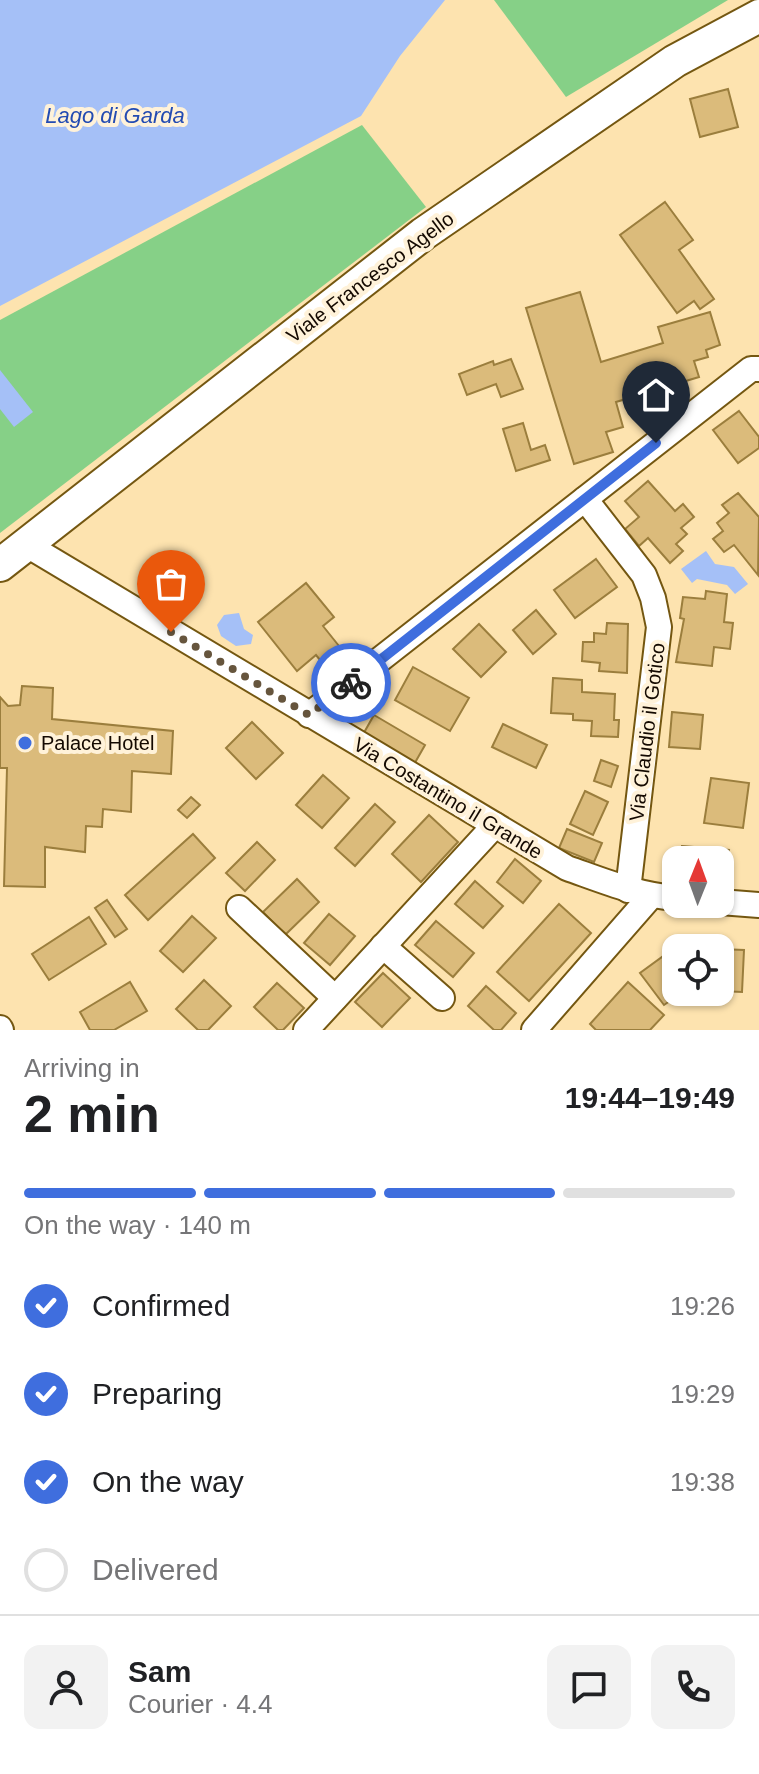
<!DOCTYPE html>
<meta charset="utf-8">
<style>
:root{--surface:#fff;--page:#f2f2f2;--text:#202124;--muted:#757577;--line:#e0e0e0;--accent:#3f6ede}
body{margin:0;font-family:Helvetica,sans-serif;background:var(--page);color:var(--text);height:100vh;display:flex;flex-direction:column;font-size:30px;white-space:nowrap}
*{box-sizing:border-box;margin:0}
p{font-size:26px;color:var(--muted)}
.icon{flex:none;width:44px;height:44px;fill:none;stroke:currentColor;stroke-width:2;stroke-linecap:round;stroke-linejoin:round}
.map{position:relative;height:1030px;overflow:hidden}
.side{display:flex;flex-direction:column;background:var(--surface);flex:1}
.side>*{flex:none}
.needle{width:52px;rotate:1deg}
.tools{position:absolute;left:662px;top:846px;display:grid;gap:16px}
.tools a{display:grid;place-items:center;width:72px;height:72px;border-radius:16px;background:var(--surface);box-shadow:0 2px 6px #0004;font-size:40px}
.pin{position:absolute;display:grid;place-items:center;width:68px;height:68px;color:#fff;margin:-82px -34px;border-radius:50% 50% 50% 0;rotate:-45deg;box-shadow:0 0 8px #0007}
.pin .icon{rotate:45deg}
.courier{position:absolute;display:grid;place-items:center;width:80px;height:80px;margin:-40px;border:6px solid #3f6ede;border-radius:50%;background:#fff;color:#222;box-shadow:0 2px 10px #0007}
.summary em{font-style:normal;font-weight:700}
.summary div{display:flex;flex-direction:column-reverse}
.summary{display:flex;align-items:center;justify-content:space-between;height:136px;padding:0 24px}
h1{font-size:52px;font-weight:700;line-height:60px}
.bar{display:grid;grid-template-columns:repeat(4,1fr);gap:12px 8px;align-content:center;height:96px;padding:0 24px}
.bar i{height:10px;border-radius:6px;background:var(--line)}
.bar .active{background:var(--accent)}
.bar p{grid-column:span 4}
.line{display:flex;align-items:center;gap:20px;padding:0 24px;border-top:2px solid var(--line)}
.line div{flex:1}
.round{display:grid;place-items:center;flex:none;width:84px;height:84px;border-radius:16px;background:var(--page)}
ol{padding:0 24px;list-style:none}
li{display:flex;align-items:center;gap:24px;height:88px}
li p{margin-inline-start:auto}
li .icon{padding:8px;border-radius:50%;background:var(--accent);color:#fff;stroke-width:4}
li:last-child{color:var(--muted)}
li i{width:44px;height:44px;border:4px solid var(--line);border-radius:50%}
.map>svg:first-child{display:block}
.green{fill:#86d087}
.water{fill:#a5c0f7}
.building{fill:#dbbb7b;stroke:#9b7e3d;stroke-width:2}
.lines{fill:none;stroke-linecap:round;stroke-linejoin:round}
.minor-casing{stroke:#745711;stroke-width:28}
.major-casing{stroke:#745711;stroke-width:36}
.minor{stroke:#fff;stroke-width:24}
.major{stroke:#fff;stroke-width:32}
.done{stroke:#66553d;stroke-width:8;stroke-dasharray:0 14.4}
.route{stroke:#3f6ede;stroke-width:10}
.poi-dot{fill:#3f6ede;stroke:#fff2d9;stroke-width:3}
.labels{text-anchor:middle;stroke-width:8;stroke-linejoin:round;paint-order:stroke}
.street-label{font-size:20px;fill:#140900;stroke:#fff2d9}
.poi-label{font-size:20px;fill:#140900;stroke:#fff2d9;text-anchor:start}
.water-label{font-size:22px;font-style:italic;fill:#234bb2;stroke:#fff2d9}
</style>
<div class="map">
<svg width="759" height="1030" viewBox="0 0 759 1030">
<rect width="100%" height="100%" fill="#fde3af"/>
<g class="green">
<polygon points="494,0 728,0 566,97"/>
<polygon points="362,125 426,207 0,533 0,320"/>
</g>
<g class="water">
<polygon points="0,0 445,0 400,56 361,116 0,306"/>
<polygon points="0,370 33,412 14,427 0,409"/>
<polygon points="706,551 715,564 734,567 748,584 735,594 727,585 697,579 692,583 681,569"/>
<polygon points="239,613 244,629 253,635 251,644 236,646 221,636 217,625 224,615"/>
</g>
<g class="building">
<polygon points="728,89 738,127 700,137 690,99"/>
<polygon points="665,202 693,240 679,250 714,299 700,309 694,301 677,313 620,235"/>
<polygon points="580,292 601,362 663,343 658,327 710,312 720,345 706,350 708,357 694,361 699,377 616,402 623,427 606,432 613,452 574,464 526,308"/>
<polygon points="511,359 523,389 501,397 496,384 467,395 459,374 493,361 494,365"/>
<polygon points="739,411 759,437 759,448 738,463 713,430"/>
<polygon points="523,423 531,450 545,445 550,460 516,471 503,429"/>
<polygon points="648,481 675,511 683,504 694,517 681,528 687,534 676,544 683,551 670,563 648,538 639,546 625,529 639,517 625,501"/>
<polygon points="738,493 759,517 758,575 734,545 724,552 713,539 723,531 717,523 729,513 722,505"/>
<polygon points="596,559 617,587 575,618 554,590"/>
<polygon points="306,583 334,617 323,626 355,666 337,681 316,655 297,671 258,622"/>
<polygon points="706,591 727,594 724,622 733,623 730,649 714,647 712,666 676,662 684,619 680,618 683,597 705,599"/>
<polygon points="536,610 556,634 533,654 513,630"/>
<polygon points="607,623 628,624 627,673 599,671 600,663 582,661 583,642 594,642 594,633 606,634"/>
<polygon points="479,624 506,652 481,677 453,649"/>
<polygon points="413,667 469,698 450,731 395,700"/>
<polygon points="553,678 582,680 582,692 615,694 614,720 619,720 618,737 591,736 592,721 573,720 573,714 551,713"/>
<polygon points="22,686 53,688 52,719 173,731 171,774 132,771 131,812 103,809 102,827 86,826 85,852 45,847 45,887 4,886 7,768 0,768 0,697 8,706 20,705"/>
<polygon points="672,712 703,715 700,749 669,747"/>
<polygon points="374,715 425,745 412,768 361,738"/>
<polygon points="252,722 283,753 256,779 226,748"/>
<polygon points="503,724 547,745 536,768 492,747"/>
<polygon points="601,760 618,766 611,787 594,781"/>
<polygon points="323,775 349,798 322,828 296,805"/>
<polygon points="711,778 749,783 743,828 704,823"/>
<polygon points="585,791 608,802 593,835 570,824"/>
<polygon points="191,797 200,805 187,818 178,810"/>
<polygon points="375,804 395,822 355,866 335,848"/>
<polygon points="429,815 458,842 421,882 392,854"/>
<polygon points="567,829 602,843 594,862 559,848"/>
<polygon points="193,834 215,858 148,920 125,895"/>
<polygon points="257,842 275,860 245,891 226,873"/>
<polygon points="682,846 729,850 725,888 720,888 720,860 681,860"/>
<polygon points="515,859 541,881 523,903 497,882"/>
<polygon points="297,879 319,902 285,935 263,912"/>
<polygon points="475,881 503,906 483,928 455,904"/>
<polygon points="107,900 127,929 115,937 95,908"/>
<polygon points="559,904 591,933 529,1001 497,972"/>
<polygon points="329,914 355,936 330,965 304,943"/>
<polygon points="192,916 216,938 183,972 160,951"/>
<polygon points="89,917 106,944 49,980 32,954"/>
<polygon points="436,921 474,953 453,977 415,945"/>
<polygon points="720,949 744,950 742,992 720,991"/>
<polygon points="662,957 676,976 676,992 683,992 664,1005 640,973"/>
<polygon points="383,973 410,998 382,1027 355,1002"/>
<polygon points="204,980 231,1006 208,1030 198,1030 176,1009"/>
<polygon points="130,982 147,1011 114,1030 90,1030 80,1012"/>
<polygon points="628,982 664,1015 650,1030 596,1030 590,1024"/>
<polygon points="277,983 304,1008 283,1030 278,1030 254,1007"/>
<polygon points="486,986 516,1013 501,1030 494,1030 468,1006"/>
</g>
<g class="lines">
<defs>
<g id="minor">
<polyline points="585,499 644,575 653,598 659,627 628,890"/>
<path d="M27 545 567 868C604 881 637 895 676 898"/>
<polyline points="309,715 751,369 759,369"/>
<polyline points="720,902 759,905"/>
<polyline points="239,908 335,998"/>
<polyline points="383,946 442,998"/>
<polyline points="0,1028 1,1030"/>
<polyline points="306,1030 495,825"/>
<polyline points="534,1030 651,896"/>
</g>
<polyline id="major" points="0,565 423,234 675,61 759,16"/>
</defs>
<use href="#minor" class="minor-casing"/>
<use href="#major" class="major-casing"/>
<use href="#minor" class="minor"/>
<use href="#major" class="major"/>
</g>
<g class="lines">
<polyline class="done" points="171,632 309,715 351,683"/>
<polyline class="route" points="351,683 656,443"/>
</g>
<circle class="poi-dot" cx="25" cy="743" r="8"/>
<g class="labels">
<g class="street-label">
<text transform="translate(370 277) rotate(-37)" y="7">Viale Francesco Agello</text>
<text transform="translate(647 732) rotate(-83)" y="7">Via Claudio il Gotico</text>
<text transform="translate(448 798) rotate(31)" y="7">Via Costantino il Grande</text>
</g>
<g class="poi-label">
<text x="41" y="750">Palace Hotel</text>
</g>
<g class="water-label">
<text x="115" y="123">Lago di Garda</text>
</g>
</g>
</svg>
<div class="tools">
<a><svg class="needle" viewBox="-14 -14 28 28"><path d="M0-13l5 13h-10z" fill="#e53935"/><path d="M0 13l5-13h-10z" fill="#757577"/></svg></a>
<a><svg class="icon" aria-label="locate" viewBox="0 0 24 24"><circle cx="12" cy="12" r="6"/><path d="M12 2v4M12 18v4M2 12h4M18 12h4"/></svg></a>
</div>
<div class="pin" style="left:171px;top:632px;background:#ea580c"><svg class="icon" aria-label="bag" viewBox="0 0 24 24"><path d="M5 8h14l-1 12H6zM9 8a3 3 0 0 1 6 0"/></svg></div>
<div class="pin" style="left:656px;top:443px;background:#1f2937"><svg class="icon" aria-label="home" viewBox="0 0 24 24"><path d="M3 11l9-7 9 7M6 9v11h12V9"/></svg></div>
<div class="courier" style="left:351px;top:683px"><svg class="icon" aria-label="bike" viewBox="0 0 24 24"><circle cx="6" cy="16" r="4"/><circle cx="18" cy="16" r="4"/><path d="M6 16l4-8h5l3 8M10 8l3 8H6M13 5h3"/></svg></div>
</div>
<section class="side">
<div class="summary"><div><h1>2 min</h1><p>Arriving in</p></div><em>19:44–19:49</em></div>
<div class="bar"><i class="active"></i><i class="active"></i><i class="active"></i><i></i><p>On the way · 140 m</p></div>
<ol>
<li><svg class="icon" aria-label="check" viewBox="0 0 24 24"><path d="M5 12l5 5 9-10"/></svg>Confirmed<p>19:26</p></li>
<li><svg class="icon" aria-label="check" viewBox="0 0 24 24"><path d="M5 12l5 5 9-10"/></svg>Preparing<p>19:29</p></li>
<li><svg class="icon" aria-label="check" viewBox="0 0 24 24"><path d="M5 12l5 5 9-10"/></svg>On the way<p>19:38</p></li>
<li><i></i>Delivered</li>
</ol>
<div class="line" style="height:144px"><a class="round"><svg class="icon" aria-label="person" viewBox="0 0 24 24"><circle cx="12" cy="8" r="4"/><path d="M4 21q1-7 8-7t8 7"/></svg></a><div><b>Sam</b><p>Courier · 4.4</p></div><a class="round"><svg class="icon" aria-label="chat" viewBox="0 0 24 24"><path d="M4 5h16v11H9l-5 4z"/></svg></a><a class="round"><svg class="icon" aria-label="phone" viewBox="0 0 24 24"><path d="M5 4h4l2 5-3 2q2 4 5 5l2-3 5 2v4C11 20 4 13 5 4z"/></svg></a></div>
</section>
